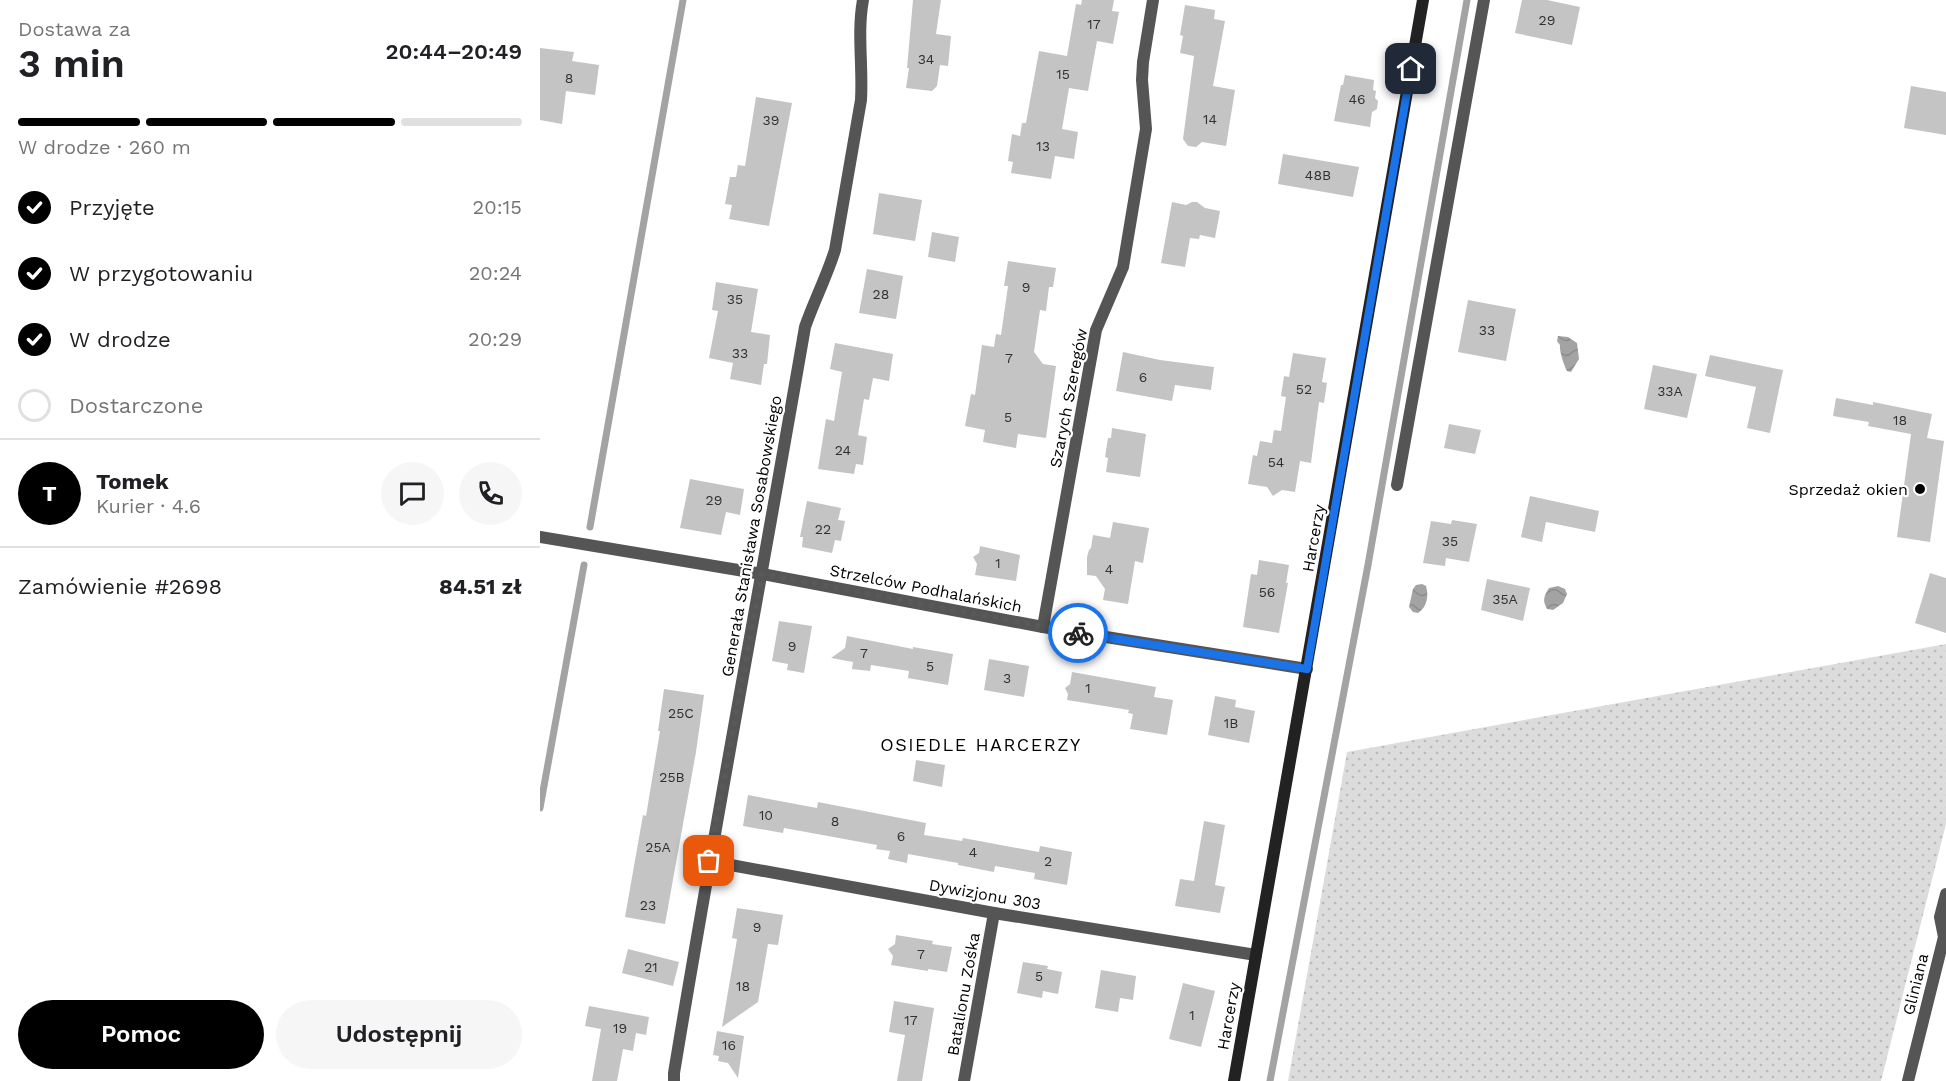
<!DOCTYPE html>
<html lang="pl">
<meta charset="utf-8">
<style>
:root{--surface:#fff;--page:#f6f6f6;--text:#202124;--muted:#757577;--line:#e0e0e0;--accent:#000}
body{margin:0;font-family:"Work Sans",sans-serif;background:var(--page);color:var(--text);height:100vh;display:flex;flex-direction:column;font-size:22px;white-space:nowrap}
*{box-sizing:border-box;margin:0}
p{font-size:20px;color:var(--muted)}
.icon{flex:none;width:33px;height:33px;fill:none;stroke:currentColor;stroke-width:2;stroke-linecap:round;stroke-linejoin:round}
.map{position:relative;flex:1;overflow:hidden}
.panel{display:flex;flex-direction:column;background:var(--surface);width:540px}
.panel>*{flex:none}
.pin{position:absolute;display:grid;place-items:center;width:51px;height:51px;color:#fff;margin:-26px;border-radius:12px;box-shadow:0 3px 9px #0006}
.courier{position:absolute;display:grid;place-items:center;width:60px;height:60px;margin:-30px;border:4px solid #1a73e8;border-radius:50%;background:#fff;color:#222;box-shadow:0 2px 8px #0007}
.summary em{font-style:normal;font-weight:600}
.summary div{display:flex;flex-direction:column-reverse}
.summary{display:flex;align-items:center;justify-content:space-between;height:102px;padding:0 18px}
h1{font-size:39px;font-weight:600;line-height:45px}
.bar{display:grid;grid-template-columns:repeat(4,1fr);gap:9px 6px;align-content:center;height:72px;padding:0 18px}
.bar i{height:8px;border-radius:4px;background:var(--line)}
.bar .selected{background:var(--accent)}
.bar p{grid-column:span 4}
.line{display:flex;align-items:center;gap:15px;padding:0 18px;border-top:2px solid var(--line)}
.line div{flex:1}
.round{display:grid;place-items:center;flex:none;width:63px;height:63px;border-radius:32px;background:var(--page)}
ol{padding:0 18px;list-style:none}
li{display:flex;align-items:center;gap:18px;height:66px}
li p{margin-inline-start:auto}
li .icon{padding:6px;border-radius:50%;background:var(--accent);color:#fff;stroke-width:4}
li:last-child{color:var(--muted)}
li i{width:33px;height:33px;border:3px solid var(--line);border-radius:50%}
.action{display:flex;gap:12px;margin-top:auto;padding:12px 18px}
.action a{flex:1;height:69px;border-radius:36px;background:var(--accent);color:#fff;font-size:24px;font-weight:600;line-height:69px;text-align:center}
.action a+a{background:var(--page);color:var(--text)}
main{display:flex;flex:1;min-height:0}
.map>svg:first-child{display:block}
.garden{fill:url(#garden-dots)}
.water{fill:url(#water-waves)}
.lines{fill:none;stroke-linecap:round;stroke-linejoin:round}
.stream{stroke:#a3a3a3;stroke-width:7}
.building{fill:#c4c4c4}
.street{stroke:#555;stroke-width:12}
.secondary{stroke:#222;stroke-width:12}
.done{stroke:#595959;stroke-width:6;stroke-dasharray:0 10.8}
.route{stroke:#1a73e8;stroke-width:8}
.poi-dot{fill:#000;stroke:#fff;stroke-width:2}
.labels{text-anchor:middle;stroke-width:4.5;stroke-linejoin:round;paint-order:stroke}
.number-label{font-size:14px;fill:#313131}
.street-label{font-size:16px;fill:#000;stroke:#fff}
.poi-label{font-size:16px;fill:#000;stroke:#fff;text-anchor:end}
.neighbourhood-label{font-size:18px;letter-spacing:1.5px;fill:#000;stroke:#fff}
</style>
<main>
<section class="panel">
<div class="summary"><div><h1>3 min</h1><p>Dostawa za</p></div><em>20:44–20:49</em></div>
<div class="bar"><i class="selected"></i><i class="selected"></i><i class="selected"></i><i></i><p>W drodze · 260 m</p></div>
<ol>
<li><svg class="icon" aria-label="check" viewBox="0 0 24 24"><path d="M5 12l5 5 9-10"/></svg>Przyjęte<p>20:15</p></li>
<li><svg class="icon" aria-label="check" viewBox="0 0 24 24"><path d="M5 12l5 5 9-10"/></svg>W przygotowaniu<p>20:24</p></li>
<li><svg class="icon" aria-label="check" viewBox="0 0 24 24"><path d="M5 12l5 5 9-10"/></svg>W drodze<p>20:29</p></li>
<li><i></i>Dostarczone</li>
</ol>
<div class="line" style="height:108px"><b class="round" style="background:var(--accent);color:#fff">T</b><div><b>Tomek</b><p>Kurier · 4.6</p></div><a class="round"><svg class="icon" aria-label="chat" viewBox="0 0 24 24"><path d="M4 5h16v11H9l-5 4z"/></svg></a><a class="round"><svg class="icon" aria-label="phone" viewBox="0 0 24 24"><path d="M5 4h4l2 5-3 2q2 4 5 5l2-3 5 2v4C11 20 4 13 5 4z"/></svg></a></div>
<div class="line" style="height:78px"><div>Zamówienie #2698</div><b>84.51 zł</b></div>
<div class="action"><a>Pomoc</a><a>Udostępnij</a></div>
</section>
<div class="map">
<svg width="1406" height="1081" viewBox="0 0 1406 1081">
<defs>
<pattern id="garden-dots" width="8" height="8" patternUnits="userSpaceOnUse" patternTransform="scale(1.5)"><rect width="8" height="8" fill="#dcdcdc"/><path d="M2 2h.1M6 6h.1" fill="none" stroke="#bbb" stroke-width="1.8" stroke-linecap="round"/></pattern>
<pattern id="water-waves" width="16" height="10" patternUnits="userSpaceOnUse" patternTransform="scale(1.5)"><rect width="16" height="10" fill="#a3a3a3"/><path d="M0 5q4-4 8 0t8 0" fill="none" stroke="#8b8b8b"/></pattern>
</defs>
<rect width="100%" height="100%" fill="#fff"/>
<polygon class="garden" points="1406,644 1406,824 1341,1081 748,1081 807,752"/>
<g class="water">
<path d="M1018 336 1028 337 1037 343 1039 359 1031 372 1027 371C1024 366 1019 350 1020 345L1017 341Z"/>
<path d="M882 584 886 586C889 596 887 607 878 613L873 612 869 607 873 589 876 585Z"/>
<path d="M1018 586 1025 589 1027 594 1023 603 1013 610 1007 609C1002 600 1004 596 1009 588Z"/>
</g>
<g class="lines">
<g class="stream">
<polyline points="50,527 143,0"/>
<polyline points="0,808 44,565"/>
<polyline points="730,1081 828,565 927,0"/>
</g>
</g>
<g class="building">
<polygon points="373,0 401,0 396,34 411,36 408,66 400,65 397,86 392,91 366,88 369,68 367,68"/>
<polygon points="542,0 574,0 572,11 579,12 573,44 557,41 548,91 529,88 522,129 538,132 534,159 515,156 511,179 471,173 473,162 468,161 472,134 480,136 482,123 486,123 499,51 527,56 536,4 541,5"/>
<polygon points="982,0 1007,0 1040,7 1032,45 975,33"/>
<polygon points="645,5 675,10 674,19 685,21 673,86 695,90 686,146 662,142 656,147 648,146 643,139 654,56 640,53 643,36 640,35"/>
<polygon points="0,48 34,52 32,61 59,65 55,95 26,91 22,124 0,120"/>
<polygon points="805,75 834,80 833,90 836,91 835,98 838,101 837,109 832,112 830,127 794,121 801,85 803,85"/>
<polygon points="1371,86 1406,92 1406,135 1364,128"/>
<polygon points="216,97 252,103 229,226 189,219 192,205 185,204 190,177 196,177 198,165 205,166"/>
<polygon points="743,154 819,167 813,197 738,184"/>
<polygon points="339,193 382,200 375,241 333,234"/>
<polygon points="632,202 646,205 652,202 657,202 665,208 680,211 675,238 660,235 659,239 650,238 645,267 621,263"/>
<polygon points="392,232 419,237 415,262 388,257"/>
<polygon points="468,261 516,268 513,287 509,287 506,311 500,310 494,352 503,364 516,366 506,438 478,434 476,448 443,442 445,430 425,426 431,394 435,395 442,345 454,347 456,334 461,335 468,286 464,286"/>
<polygon points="327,269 363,276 356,319 319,313"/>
<polygon points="176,282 218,289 211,332 230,335 227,364 224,364 221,385 190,379 193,363 169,358 178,311 172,310"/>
<polygon points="928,300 976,309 966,361 918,352"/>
<polygon points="295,343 353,354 349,381 333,378 329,400 324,399 318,435 327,437 323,465 316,464 314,474 278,469 286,419 294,421 302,372 290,369"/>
<polygon points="583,352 620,360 674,367 671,390 635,385 632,401 576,391"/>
<polygon points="753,353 786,358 782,382 787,383 784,403 779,402 771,463 760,461 755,492 742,490 733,496 727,487 708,484 713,455 717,456 720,441 732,443 734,430 741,431 746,397 741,396 744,376 749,377"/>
<polygon points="1170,355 1243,370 1230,433 1207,428 1216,387 1165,376"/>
<polygon points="1113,365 1157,374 1147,418 1104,409"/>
<polygon points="1296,398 1333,405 1333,402 1392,414 1387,438 1404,441 1390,542 1357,537 1371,434 1328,426 1329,422 1293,416"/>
<polygon points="909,424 941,430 935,454 904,448"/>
<polygon points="572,428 606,434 600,477 566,472 568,458 565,457 568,438 571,438"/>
<polygon points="150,479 204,489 200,515 186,512 181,535 140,528"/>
<polygon points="990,496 1059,511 1055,532 1006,522 1002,542 981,537"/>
<polygon points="267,501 301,508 298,520 305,521 301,541 295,540 292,553 262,547 263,537 260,537"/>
<polygon points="912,520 937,524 929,562 906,558 905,566 883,563 891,521 911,524"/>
<polygon points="573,522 609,528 603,563 595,561 588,604 563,600 565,589 556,576 547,575 547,557 549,550 551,548 553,535 570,538"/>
<polygon points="440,546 480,555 476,581 435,575 437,564 433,557 439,553"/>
<polygon points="719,560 749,565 746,583 748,583 739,633 703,627 711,574 717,575"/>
<polygon points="1390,573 1406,578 1406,633 1375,623"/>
<polygon points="947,579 990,588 983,621 941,610"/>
<polygon points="239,621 272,626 264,673 247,670 248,664 232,661"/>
<polygon points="307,636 373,649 373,647 413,654 408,685 368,678 369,671 331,665 330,671 312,669 313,662 291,658 305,648"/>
<polygon points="449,659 489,666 484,697 444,690"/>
<polygon points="532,672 616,687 614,697 633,700 627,735 590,729 593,714 588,713 589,710 527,700 528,694 525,688 530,684"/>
<polygon points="124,689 164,695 156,752 125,924 85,917 103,815 106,816 120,731 118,731"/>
<polygon points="675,696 696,700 695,707 715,711 709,743 668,735"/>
<polygon points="376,760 405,765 402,787 373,781"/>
<polygon points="208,795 277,808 278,802 386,823 384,835 422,841 423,838 499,852 500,846 532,852 527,885 494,879 495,873 455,866 454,872 418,865 418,863 368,854 367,863 348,859 350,851 336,849 337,845 244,828 243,833 203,826"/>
<polygon points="664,821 685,825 675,885 685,887 680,913 635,906 640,879 654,881"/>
<polygon points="197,908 243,915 238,945 228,944 218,1002 182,1027 197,939 192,938"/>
<polygon points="356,935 393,941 392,944 412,947 407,972 388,969 388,971 351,965 353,956 348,949 355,944"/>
<polygon points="88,949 139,962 133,986 82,973"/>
<polygon points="483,962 508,966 507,969 522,972 518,994 503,991 502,998 477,993"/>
<polygon points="561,970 596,976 593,1000 580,998 578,1012 555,1008"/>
<polygon points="643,983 675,991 661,1047 629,1039"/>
<polygon points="354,1001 394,1008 382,1081 357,1081 365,1035 349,1032"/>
<polygon points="49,1006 109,1017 106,1035 96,1033 93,1051 83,1049 77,1081 52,1081 61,1029 45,1026"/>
<polygon points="177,1031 204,1036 198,1078 188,1063 178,1061 179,1056 173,1055"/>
</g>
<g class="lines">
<g class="street">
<polyline points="857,485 944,0"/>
<polyline points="0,537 222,574 503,627 767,669"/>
<polyline points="503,627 556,330 583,267 606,129 602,80 603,62 613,0"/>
<polyline points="169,861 454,913 716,955"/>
<path d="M134 1081V1073C175 824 222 576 265 327 274 301 287 276 295 250L321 100C323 66 317 33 323 0"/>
<polyline points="424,1081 454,913"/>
<polyline points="1368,1081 1404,937 1400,917 1406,894"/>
</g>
<polyline class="secondary" points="694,1081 883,0"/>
</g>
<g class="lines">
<polyline class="done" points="169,861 222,574 538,633"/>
<polyline class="route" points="538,633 767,669 871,69"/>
</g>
<circle class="poi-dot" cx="1380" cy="489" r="6"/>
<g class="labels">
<g class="number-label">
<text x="1007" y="25">29</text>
<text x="554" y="29">17</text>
<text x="386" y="64">34</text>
<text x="523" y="79">15</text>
<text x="29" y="83">8</text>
<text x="817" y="104">46</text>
<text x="670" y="124">14</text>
<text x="231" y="125">39</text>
<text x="503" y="151">13</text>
<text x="778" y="180">48B</text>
<text x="486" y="292">9</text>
<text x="341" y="299">28</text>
<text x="195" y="304">35</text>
<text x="947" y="335">33</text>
<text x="200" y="358">33</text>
<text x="469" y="363">7</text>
<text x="603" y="382">6</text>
<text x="764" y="394">52</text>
<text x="1130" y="396">33A</text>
<text x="468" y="422">5</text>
<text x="1360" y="425">18</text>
<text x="303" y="455">24</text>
<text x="736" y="467">54</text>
<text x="174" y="505">29</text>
<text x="283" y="534">22</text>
<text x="910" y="546">35</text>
<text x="458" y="568">1</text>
<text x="569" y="574">4</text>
<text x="727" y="597">56</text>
<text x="965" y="604">35A</text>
<text x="252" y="651">9</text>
<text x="324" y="658">7</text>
<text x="390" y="671">5</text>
<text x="467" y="683">3</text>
<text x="548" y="693">1</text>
<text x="141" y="718">25C</text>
<text x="691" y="728">1B</text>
<text x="132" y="782">25B</text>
<text x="226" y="820">10</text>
<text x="295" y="826">8</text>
<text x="361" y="841">6</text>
<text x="118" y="852">25A</text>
<text x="433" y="857">4</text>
<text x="508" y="866">2</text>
<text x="108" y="910">23</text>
<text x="217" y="932">9</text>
<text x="381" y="959">7</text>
<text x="111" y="972">21</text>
<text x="499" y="981">5</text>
<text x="203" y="991">18</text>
<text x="652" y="1020">1</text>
<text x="371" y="1025">17</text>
<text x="80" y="1033">19</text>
<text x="189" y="1050">16</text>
</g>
<g class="street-label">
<text transform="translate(528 398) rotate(-79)" y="6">Szarych Szeregów</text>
<text transform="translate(211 536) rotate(-80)" y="6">Generała Stanisława Sosabowskiego</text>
<text transform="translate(773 538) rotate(-80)" y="6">Harcerzy</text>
<text transform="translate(386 588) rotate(11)" y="6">Strzelców Podhalańskich</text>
<text transform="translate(445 894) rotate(10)" y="6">Dywizjonu 303</text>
<text transform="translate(1375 984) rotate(-76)" y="6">Gliniana</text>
<text transform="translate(423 994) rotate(-80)" y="6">Batalionu Zośka</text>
<text transform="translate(688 1016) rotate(-80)" y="6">Harcerzy</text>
</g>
<g class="poi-label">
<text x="1368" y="495">Sprzedaż okien</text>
</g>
<g class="neighbourhood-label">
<text x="441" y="751">OSIEDLE HARCERZY</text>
</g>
</g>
</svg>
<div class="pin" style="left:169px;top:861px;background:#ea580c"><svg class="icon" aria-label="bag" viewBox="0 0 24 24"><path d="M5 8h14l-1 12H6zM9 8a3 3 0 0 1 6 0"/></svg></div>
<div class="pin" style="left:871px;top:69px;background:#1f2937"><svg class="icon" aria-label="home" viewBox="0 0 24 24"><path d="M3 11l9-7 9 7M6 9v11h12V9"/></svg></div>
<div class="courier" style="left:538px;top:633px"><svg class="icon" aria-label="bike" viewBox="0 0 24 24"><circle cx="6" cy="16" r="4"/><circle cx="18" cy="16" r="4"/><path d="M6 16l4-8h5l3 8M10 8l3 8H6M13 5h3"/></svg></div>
</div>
</main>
